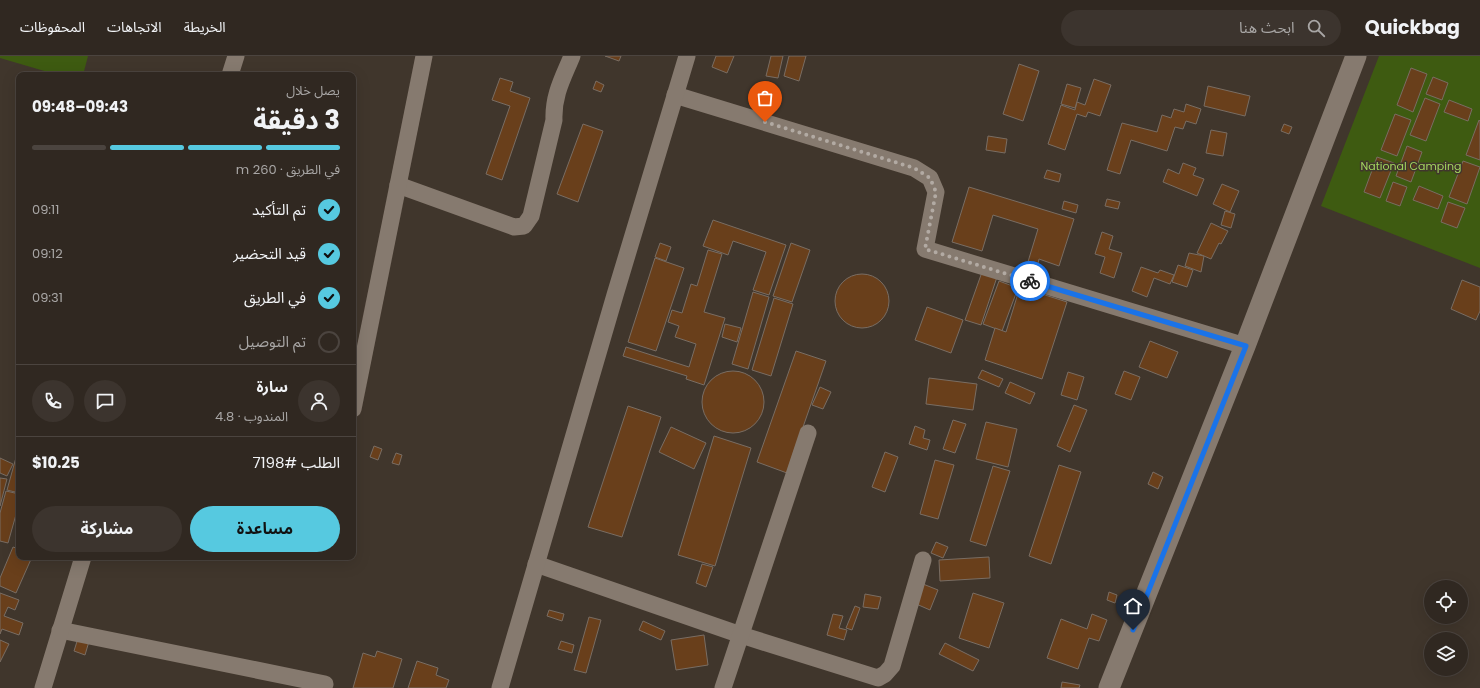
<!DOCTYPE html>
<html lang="ar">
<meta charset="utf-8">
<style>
:root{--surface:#302821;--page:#3c342e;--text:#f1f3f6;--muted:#a8a6a5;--line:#4b443f;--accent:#56c9e0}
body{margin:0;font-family:Poppins,"Noto Sans Arabic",sans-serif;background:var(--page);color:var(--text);direction:rtl;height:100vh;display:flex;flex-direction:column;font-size:15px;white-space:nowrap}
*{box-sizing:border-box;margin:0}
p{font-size:13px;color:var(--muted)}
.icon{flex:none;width:22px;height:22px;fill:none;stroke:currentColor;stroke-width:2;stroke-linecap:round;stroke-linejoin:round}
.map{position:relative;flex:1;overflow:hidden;direction:ltr}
.side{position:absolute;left:16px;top:16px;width:340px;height:488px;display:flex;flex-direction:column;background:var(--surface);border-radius:8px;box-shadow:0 4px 16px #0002,0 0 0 1px var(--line);direction:rtl}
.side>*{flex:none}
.buttons{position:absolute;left:1424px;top:524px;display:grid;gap:8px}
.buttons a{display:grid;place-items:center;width:44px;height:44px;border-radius:50%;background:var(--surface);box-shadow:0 4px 16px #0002,0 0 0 1px var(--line);font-size:20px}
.pin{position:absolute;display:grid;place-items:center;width:34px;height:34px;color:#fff;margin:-41px -17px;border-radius:50% 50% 50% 0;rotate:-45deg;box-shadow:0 0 4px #0007}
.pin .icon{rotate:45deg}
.courier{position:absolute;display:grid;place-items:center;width:40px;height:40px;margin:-20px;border:3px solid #1a73e8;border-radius:50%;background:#fff;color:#222;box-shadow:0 1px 5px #0007}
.summary em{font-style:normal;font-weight:700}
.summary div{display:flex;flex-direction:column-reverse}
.summary{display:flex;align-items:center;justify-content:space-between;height:68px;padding:0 16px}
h1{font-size:26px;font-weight:700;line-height:30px}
.bar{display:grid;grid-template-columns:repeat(4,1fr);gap:6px 4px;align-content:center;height:48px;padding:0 16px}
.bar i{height:5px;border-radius:3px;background:var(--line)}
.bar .selected{background:var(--accent)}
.bar p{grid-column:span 4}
.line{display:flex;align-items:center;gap:10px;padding:0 16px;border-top:1px solid var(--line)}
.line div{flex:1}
.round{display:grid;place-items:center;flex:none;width:42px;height:42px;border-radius:21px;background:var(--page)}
ol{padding:0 16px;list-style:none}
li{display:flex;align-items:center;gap:12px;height:44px}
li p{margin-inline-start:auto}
li .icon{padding:4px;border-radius:50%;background:var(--accent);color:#111;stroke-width:4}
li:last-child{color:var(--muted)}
li i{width:22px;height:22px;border:2px solid var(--line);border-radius:50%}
.primary-button{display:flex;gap:8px;margin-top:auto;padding:8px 16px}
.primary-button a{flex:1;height:46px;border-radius:24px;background:var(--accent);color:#111;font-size:16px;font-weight:700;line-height:46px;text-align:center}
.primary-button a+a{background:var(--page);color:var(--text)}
header{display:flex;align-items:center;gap:24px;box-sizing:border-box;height:56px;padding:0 20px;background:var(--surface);border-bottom:1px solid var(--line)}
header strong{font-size:19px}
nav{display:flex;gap:22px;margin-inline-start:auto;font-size:14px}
.search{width:280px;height:36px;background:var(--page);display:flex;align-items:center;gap:10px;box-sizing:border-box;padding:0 14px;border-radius:22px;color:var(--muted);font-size:15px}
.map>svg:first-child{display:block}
.green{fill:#3e5b11}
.building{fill:#693f1b;stroke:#796d63}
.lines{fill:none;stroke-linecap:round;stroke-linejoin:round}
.minor{stroke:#867a6f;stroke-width:17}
.tertiary{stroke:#867a6f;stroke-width:21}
.done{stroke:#b2aaa3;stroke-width:4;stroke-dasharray:0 7.2}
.route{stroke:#1a73e8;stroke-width:5}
.labels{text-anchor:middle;stroke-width:3;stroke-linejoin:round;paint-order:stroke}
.park-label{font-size:11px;fill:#a2d55e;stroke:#40362c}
</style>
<header>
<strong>Quickbag</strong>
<div class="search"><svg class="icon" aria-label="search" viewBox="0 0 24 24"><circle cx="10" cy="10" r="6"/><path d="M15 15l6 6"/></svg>ابحث هنا</div>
<nav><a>الخريطة</a><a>الاتجاهات</a><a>المحفوظات</a></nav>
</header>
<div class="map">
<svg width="1480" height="632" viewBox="0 0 1480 632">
<rect width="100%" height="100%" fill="#40362c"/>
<g class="green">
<polygon points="0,0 88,0 83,19 58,19 0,2"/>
<polygon points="1379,0 1480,0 1480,212 1321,150"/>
</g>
<g class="building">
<polygon points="605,0 621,0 619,5"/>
<polygon points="716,0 734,0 727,17 712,11"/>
<polygon points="771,0 783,0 778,22 766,20"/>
<polygon points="789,0 806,0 799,25 784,20"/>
<polygon points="1019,8 1039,15 1023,65 1003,58"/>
<polygon points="1411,12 1427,18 1413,56 1397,49"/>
<polygon points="1433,21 1448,27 1442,44 1426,38"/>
<polygon points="500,22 513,26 510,35 530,42 502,124 486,118 510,50 492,44"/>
<polygon points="1094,23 1111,29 1100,60 1088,56 1086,61 1077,58 1065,94 1048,88 1061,49 1075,54 1077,46 1085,49"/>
<polygon points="596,25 604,29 601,36 593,33"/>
<polygon points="1067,28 1081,32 1075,52 1061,48"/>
<polygon points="1208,30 1250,40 1245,60 1204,50"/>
<polygon points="1425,42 1440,48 1426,85 1410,79"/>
<polygon points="1449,44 1472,53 1468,65 1444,56"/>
<polygon points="1186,48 1201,53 1196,68 1186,65 1183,73 1175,71 1167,95 1131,84 1120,118 1107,114 1122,67 1157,76 1162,59 1171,62 1174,53 1184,56"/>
<polygon points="1395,58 1411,64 1397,100 1381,94"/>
<polygon points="1479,64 1480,65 1480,104 1466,99"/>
<polygon points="583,68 603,75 578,146 557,138"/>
<polygon points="1284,68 1292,71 1289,78 1281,75"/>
<polygon points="1211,74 1227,77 1223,100 1206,97"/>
<polygon points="988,80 1007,83 1005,97 986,94"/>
<polygon points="1407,90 1422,96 1411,126 1396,120"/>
<polygon points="1377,101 1394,107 1380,142 1364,136"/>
<polygon points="1463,105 1480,111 1467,148 1449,141"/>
<polygon points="1183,107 1196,112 1193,119 1204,123 1197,140 1163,126 1168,113 1179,118"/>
<polygon points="1047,114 1061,118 1059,126 1044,122"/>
<polygon points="1393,126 1407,131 1400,150 1386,145"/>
<polygon points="1222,128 1239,135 1230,156 1213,148"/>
<polygon points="1419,130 1443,140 1438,153 1413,144"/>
<polygon points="969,131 1074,163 1059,210 1039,203 1037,212 1027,209 1038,173 993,159 982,195 952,186"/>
<polygon points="1107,143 1120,146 1118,153 1105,150"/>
<polygon points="1064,145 1078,149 1076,157 1062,153"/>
<polygon points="1448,146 1465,152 1457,172 1441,166"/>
<polygon points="1225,155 1235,158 1231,172 1221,169"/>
<polygon points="713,164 786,189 769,239 753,234 766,196 733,185 728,199 703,190"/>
<polygon points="1211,167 1228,175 1221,188 1219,187 1211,203 1197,197"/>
<polygon points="1102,176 1113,180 1109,193 1122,197 1114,222 1100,217 1105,201 1095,198"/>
<polygon points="660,187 671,191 666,205 655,201"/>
<polygon points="791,187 810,194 792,246 773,240"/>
<polygon points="708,194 722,198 704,256 725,262 704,329 686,323 687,320 623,300 626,291 689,311 696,288 675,281 679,270 668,266 672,254 682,257 691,228 697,230"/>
<polygon points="1189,197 1204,200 1201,216 1185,210"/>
<polygon points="655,202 684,212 656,295 628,286"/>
<polygon points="1178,209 1193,214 1187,231 1172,226"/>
<polygon points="1141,211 1158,217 1160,214 1174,219 1170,228 1154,222 1147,241 1132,235"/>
<polygon points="982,216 997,221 981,269 965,264"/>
<circle cx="862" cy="245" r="27"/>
<polygon points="1462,224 1480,231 1480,255 1476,264 1451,253"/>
<polygon points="999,225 1018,232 1002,275 983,268"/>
<polygon points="1020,231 1067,246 1042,323 985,304 995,272 1006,276"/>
<polygon points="753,236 769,241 748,313 732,308"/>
<polygon points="774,242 793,248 771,320 752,314"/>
<polygon points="927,251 963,264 951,297 915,284"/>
<polygon points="725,268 741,272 737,286 722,281"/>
<polygon points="1150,285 1178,296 1167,322 1139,311"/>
<polygon points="796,295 826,305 787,417 757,406"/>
<polygon points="982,314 1003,323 999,331 978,322"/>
<circle cx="733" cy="346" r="31"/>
<polygon points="1124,315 1140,321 1131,344 1115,338"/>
<polygon points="1068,316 1084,321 1077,344 1061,339"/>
<polygon points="929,322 977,328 973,354 926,348"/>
<polygon points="1010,326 1035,337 1030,348 1005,337"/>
<polygon points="820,331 831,336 823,353 812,349"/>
<polygon points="1074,349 1087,354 1070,396 1057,390"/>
<polygon points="628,350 661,361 622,481 588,471"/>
<polygon points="953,364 966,368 955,397 943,393"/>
<polygon points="986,366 1017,373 1008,411 976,403"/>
<polygon points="915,370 925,374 923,382 930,384 927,394 909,388"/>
<polygon points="671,371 706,387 694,413 659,396"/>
<polygon points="714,380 751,392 715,510 678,499"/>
<polygon points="374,390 382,393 378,404 370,401"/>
<polygon points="885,396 898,401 885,436 872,431"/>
<polygon points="396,397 402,399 399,409 392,407"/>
<polygon points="17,398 19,399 19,437 7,434"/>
<polygon points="0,402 13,408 7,420 0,417"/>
<polygon points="935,404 954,409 938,463 920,458"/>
<polygon points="1059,409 1081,416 1051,508 1029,500"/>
<polygon points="993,410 1010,415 986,490 970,485"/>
<polygon points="1153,416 1163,421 1158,433 1148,428"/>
<polygon points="0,422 7,423 0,450"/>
<polygon points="6,435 19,438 19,448 8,487 0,485 0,457"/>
<polygon points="936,486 948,491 943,502 931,497"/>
<polygon points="13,491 19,493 19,501 32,501 16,537 0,530 0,522"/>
<polygon points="989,501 990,522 940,525 939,504"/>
<polygon points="702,508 713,511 706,531 696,527"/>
<polygon points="923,528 938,534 930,554 914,547"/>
<polygon points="1109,536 1117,539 1115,547 1107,544"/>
<polygon points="0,537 19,544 15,554 8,551 4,560 23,567 19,579 2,573 0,578"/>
<polygon points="973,537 1004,547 989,592 959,582"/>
<polygon points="865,538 881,541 878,553 863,551"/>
<polygon points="855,550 860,552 852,574 846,572"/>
<polygon points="549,554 564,558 562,565 547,560"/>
<polygon points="833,558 843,560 839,572 847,574 844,584 827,579"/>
<polygon points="1092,558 1107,564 1099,585 1089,582 1078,613 1047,602 1061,563 1087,573"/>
<polygon points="589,561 601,564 586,617 574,614"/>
<polygon points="643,565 665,575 661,584 639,574"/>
<polygon points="79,579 90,582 85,599 74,595"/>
<polygon points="704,579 708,609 676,614 671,584"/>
<polygon points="0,584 9,588 0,606"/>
<polygon points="561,585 574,589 572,597 558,593"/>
<polygon points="945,587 979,604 973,615 939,598"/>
<polygon points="377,595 402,603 393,632 353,632 363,597 375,601"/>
<polygon points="417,605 438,612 436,619 449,624 446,632 408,632"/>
<polygon points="1062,626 1080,629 1079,632 1061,632"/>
</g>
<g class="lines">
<g class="minor">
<polyline points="230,19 236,0"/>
<polyline points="675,39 914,112 930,122 936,136 925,193 1245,290"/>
<path d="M398 129 514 171 524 170 531 160 554 64C553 39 563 22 572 0"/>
<polyline points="353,353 424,0"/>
<polyline points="536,508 741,579 878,622 885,618 892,610 923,504"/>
<polyline points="60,574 325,628"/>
<polyline points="43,632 83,501"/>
<polyline points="500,632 615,239 687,0"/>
<polyline points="723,632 808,377"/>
</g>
<polyline class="tertiary" points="1109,632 1245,290 1356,0"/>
</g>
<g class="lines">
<polyline class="done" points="765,66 914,112 930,122 936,136 925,193 1030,225"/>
<polyline class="route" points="1030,225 1246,290 1133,574"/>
</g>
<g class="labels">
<g class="park-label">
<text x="1411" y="114">National Camping</text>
</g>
</g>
</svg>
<div class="buttons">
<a><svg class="icon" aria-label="locate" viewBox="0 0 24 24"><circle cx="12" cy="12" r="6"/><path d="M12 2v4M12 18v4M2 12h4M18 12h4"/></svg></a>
<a><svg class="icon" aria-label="layers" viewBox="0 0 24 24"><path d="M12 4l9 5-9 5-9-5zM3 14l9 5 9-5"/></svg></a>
</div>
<div class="pin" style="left:765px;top:66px;background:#ea580c"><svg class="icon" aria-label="bag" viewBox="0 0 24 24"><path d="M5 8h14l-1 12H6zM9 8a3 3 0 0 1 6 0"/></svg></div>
<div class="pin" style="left:1133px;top:574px;background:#1f2937"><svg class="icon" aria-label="home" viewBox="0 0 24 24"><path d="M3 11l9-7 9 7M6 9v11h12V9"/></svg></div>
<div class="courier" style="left:1030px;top:225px"><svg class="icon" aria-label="bike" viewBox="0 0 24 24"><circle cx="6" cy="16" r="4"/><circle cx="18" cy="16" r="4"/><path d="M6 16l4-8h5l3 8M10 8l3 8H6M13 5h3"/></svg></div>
<section class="side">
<div class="summary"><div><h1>3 دقيقة</h1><p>يصل خلال</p></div><em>09:43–09:48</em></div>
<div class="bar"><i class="selected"></i><i class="selected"></i><i class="selected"></i><i></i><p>في الطريق · 260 m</p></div>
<ol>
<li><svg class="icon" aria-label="check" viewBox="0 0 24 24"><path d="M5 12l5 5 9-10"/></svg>تم التأكيد<p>09:11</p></li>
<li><svg class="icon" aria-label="check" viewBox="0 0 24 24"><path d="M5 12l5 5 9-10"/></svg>قيد التحضير<p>09:12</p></li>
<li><svg class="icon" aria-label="check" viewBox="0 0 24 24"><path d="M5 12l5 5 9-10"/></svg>في الطريق<p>09:31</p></li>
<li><i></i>تم التوصيل</li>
</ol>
<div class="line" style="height:72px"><a class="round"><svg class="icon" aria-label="person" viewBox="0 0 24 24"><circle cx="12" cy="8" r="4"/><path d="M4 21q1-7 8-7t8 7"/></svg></a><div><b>سارة</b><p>المندوب · 4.8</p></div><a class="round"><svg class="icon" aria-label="chat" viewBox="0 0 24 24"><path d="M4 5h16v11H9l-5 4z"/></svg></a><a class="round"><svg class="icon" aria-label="phone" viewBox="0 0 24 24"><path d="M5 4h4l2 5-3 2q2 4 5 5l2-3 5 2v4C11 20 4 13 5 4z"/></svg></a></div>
<div class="line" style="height:52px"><div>الطلب #7198</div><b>$10.25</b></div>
<div class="primary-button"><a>مساعدة</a><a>مشاركة</a></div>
</section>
</div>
